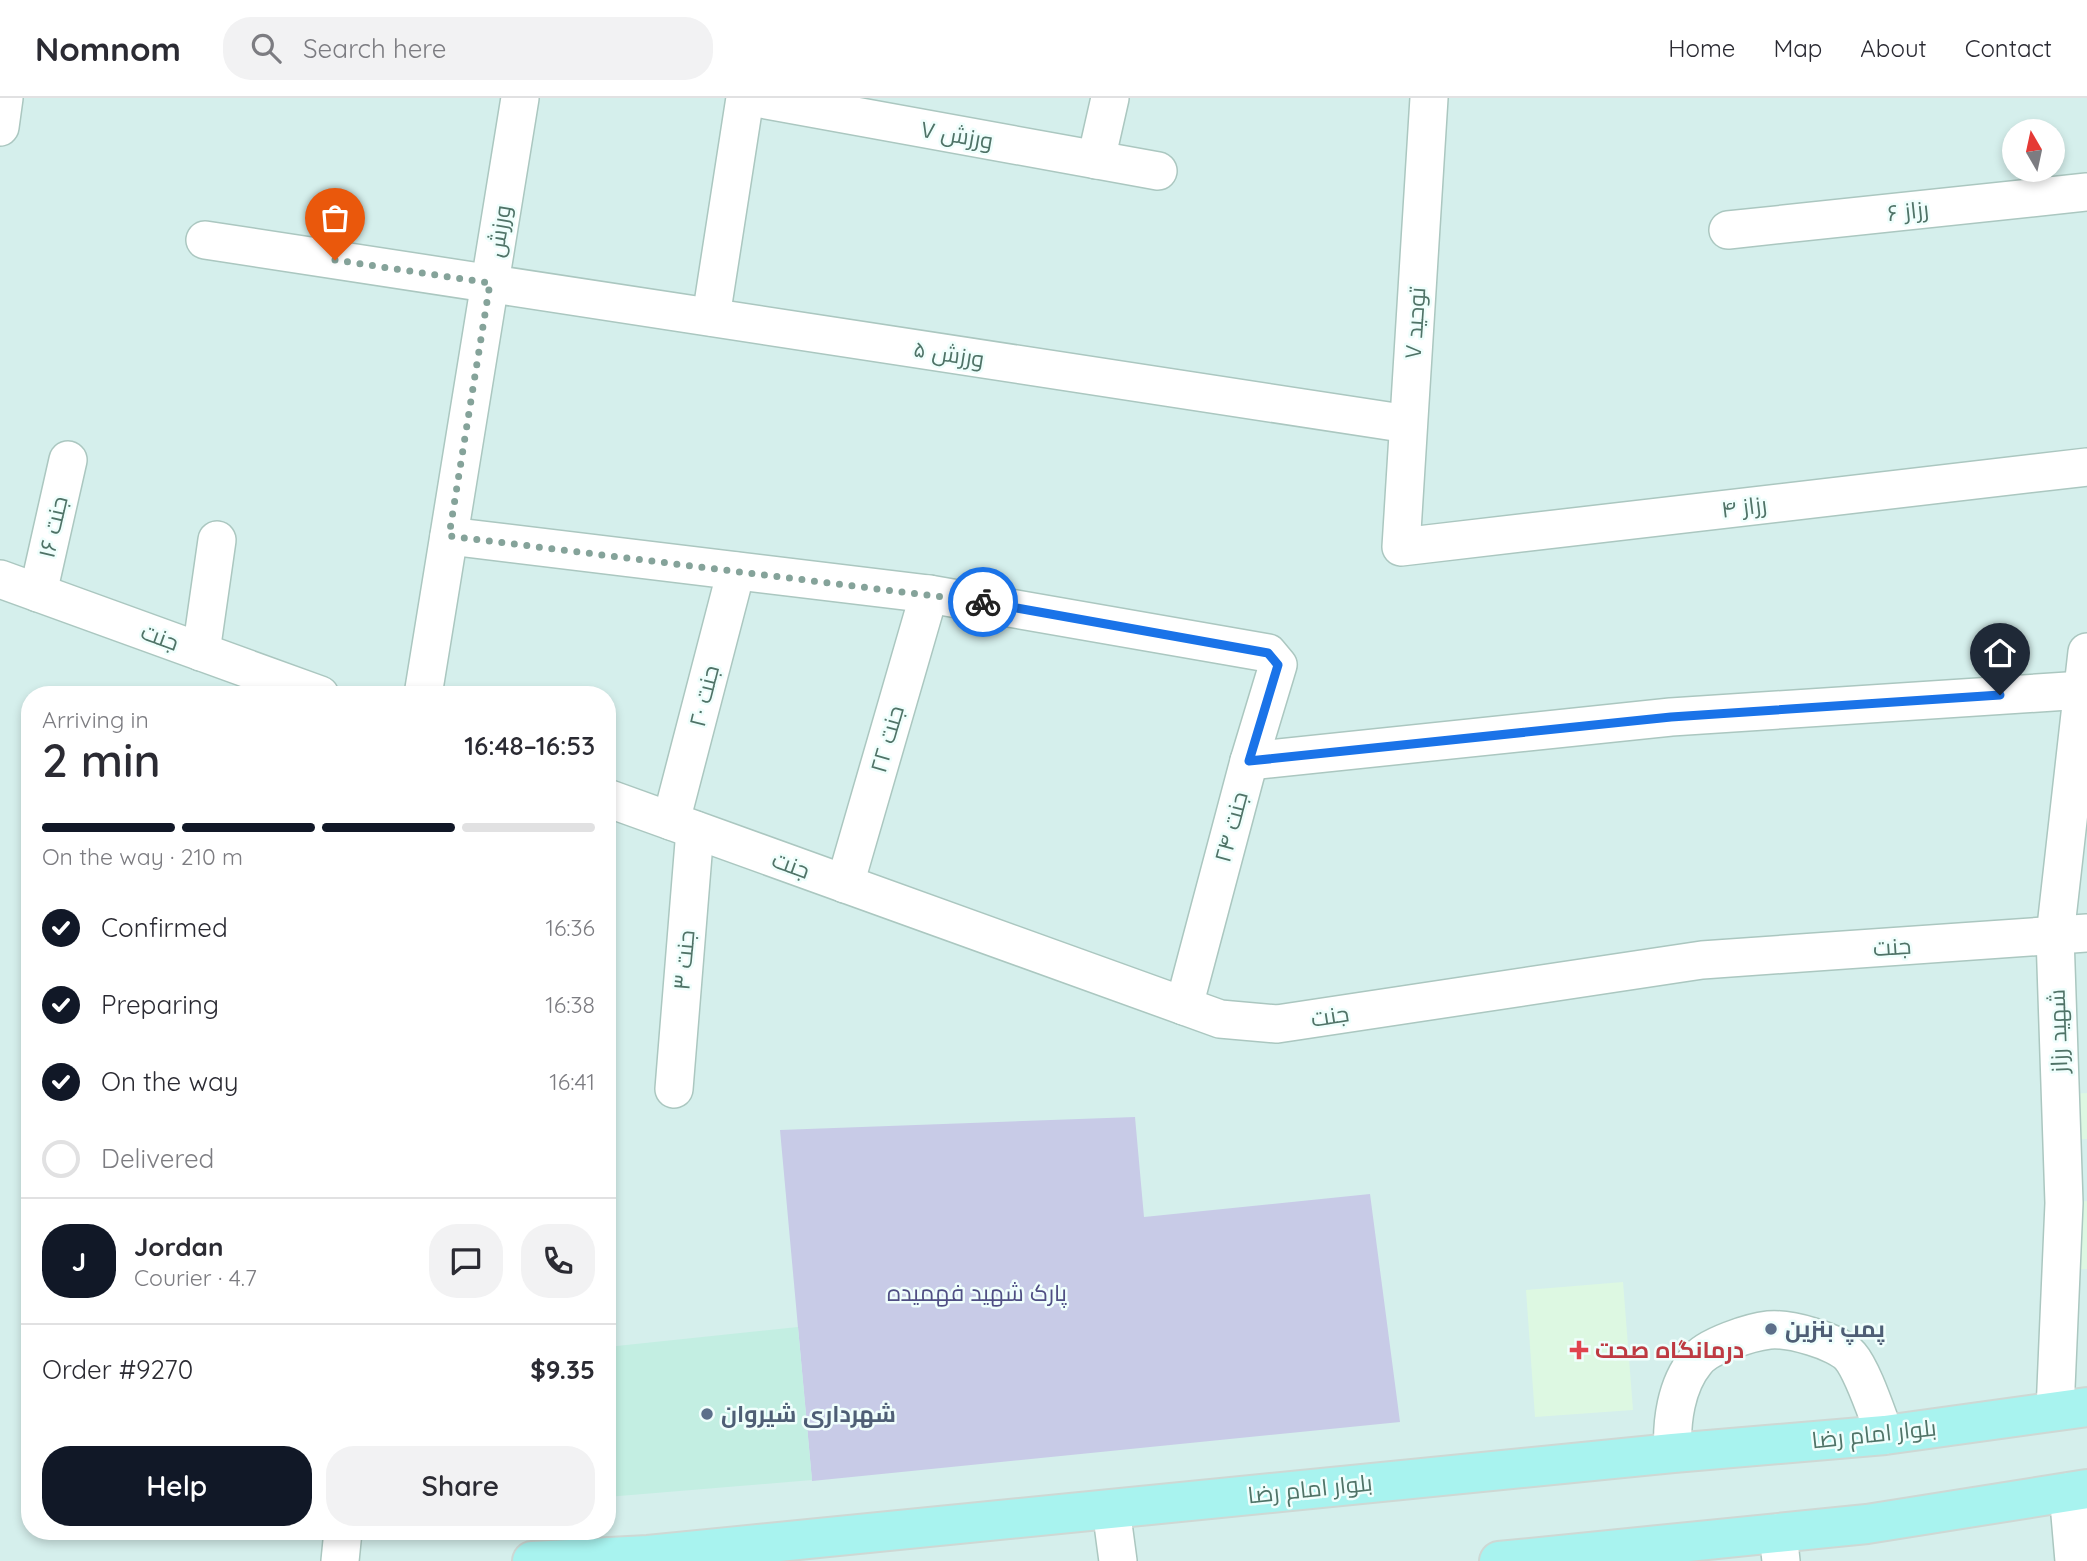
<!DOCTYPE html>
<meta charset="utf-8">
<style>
:root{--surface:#fff;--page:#f2f2f3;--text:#2b2b33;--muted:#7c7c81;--line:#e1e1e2;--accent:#111827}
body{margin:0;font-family:Quicksand,Cairo,sans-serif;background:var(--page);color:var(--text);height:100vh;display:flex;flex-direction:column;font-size:26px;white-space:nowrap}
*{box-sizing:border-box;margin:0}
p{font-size:23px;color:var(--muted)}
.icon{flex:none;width:38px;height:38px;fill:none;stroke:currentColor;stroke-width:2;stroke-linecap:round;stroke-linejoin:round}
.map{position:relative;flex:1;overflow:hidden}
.sheet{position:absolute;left:21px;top:588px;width:595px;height:854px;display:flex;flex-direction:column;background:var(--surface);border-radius:28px;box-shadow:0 4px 10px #0003}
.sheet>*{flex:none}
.needle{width:46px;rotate:351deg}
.buttons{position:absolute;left:2002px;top:21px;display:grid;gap:14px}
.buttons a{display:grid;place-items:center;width:63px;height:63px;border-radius:50%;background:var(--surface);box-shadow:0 4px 10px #0003;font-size:35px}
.pin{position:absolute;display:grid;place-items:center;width:60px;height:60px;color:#fff;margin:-72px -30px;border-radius:50% 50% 50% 0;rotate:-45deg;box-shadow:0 0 7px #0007}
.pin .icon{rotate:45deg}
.courier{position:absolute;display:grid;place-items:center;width:70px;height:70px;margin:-35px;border:5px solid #1a73e8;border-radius:50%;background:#fff;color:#222;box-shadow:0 2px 9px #0007}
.overview em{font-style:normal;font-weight:600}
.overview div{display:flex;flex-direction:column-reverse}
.overview{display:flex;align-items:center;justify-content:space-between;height:119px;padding:0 21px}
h1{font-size:46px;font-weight:600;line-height:52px}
.bar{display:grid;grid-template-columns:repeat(4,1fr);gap:10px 7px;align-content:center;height:84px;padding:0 21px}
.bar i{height:9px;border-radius:5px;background:var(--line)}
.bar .on{background:var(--accent)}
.bar p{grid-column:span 4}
.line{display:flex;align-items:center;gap:18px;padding:0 21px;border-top:2px solid var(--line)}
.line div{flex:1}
.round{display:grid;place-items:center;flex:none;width:74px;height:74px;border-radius:28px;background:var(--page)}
ol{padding:0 21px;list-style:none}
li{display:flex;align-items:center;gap:21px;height:77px}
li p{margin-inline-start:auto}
li .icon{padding:7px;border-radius:50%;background:var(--accent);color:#fff;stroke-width:4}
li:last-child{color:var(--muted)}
li i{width:38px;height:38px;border:4px solid var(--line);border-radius:50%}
.action{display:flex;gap:14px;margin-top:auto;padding:14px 21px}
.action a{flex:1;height:80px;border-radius:28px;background:var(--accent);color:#fff;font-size:28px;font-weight:600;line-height:80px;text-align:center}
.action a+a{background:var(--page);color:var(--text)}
header{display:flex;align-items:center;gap:42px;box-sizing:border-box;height:98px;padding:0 35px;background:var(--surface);border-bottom:2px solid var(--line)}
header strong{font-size:33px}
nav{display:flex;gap:38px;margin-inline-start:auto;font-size:24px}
.search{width:490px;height:63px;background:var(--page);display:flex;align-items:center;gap:18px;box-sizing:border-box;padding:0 24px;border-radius:28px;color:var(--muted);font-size:26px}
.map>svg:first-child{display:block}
.residential{fill:#d5efec;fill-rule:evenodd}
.medical{fill:#ddf8e2}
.green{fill:#c8cbe7}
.building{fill:#c3eee2}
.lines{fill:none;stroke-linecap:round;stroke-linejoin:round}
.minor-casing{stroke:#abc7c0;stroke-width:40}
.major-casing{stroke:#ced8d4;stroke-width:42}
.minor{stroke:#fff;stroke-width:37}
.major{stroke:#a8f3ef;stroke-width:38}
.done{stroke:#85a39a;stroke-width:7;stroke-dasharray:0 12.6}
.route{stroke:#1a73e8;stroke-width:9}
.service-dot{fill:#5c6f8a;stroke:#effefc;stroke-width:2.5}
.health-dot{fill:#e0444e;stroke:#effefc;stroke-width:2.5}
.labels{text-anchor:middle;stroke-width:5;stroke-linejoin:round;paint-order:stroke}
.street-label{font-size:23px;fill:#4f7367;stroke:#effefc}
.park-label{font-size:23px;fill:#4f4e83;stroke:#effefc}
.service-label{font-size:23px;font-weight:bold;fill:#4e5e75;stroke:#effefc;text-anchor:start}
.health-label{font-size:23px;font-weight:bold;fill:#be3a42;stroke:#effefc;text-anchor:start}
</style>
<header>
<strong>Nomnom</strong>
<div class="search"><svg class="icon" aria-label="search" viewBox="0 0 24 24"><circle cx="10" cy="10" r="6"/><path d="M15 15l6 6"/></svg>Search here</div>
<nav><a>Home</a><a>Map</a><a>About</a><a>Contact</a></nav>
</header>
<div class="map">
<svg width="2087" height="1463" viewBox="0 0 2087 1463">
<rect width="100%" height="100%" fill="#e9fbf9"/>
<path class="residential" d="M0 0H2087V1463H0ZM2014 33H2053V72H2014ZM30 597H607V1433H30Z"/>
<g class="medical">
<polygon points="2087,995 2087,1041 2069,1042 2065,996"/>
<polygon points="2087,1103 2087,1171 2068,1172 2064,1105"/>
<polygon points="1623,1184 1633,1312 1535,1319 1526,1192"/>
</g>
<polygon class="green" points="1135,1019 1144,1119 1370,1096 1400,1324 812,1383 780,1032"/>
<polygon class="building" points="798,1229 812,1382 607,1399 607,1249"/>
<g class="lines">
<defs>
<g id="minor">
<polyline points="756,0 1158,73"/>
<polyline points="1429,0 1401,449 2087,369"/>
<polyline points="0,29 4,0"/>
<polyline points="1096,62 1110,0"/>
<polyline points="1728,132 2087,94"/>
<polyline points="205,142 1408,326"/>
<polyline points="711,219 745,0"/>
<polyline points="449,438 929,496 1268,555 1278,567 1249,663 1184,908"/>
<polyline points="0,481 320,597"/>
<polyline points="38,495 68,362"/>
<polyline points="201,554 217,442"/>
<polyline points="423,597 520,0"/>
<polyline points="1249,663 1671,619 2083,592"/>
<polyline points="607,700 1220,921 1277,926 1702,862 2087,835"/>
<polyline points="671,723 736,473"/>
<polyline points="845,786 929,496"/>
<polyline points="674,991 695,732"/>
<polyline points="2055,1313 2064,1105 2055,838 2087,554"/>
<path d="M1673 1355C1671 1324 1676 1287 1696 1263 1707 1248 1751 1234 1769 1232 1789 1230 1837 1243 1850 1258 1863 1273 1877 1317 1885 1337"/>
<polyline points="2068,1394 2074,1463"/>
<polyline points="1111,1411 1118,1463"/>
<polyline points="1778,1435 1781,1463"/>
<polyline points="340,1463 343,1433"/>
</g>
<g id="major">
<polyline points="532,1463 648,1457 1673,1355 1885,1337 2087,1309"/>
<polyline points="1499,1463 1867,1426 2087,1391"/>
</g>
</defs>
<use href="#minor" class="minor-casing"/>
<use href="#major" class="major-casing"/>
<use href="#minor" class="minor"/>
<use href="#major" class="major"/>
</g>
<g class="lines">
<polyline class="done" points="335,162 490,185 449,438 983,504"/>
<polyline class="route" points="983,504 1268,555 1278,567 1249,663 1671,619 2000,597"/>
</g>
<g class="service-dot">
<circle cx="1771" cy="1231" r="7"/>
<circle cx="707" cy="1316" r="7"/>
</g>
<path class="health-dot" d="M1575.5 1241.5h7v7h7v7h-7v7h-7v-7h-7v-7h7z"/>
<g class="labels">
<g class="street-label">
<text transform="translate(957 37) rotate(10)" y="8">ورزش ۷</text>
<text transform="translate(1908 113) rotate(-6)" y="8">رزاز ۶</text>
<text transform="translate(499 133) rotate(-81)" y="8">ورزش</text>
<text transform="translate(1415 225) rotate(-86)" y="8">توحید ۷</text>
<text transform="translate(949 256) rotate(9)" y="8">ورزش ۵</text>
<text transform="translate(1744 409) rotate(-7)" y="8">رزاز ۴</text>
<text transform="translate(53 429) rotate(-77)" y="8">جنت ۱۶</text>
<text transform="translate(160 539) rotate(20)" y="8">جنت</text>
<text transform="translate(704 598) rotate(-76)" y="8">جنت ۲۰</text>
<text transform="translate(887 641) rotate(-74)" y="8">جنت ۲۲</text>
<text transform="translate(1231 729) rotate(-75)" y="8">جنت ۲۴</text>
<text transform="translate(791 767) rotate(20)" y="8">جنت</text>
<text transform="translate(1892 849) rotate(-4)" y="8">جنت</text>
<text transform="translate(684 862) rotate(-85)" y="8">جنت ۳</text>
<text transform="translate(1330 918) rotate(-9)" y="8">جنت</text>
<text transform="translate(2058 933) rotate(-92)" y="8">شهید رزاز</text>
<text transform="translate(1874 1336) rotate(-6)" y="8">بلوار امام رضا</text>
<text transform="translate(1310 1391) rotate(-6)" y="8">بلوار امام رضا</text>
</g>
<g class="park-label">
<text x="977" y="1203">پارک شهید فهمیده</text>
</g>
<g class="service-label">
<text x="1785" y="1239">پمپ بنزین</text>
<text x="721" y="1324">شهرداری شیروان</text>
</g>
<g class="health-label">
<text x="1595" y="1260">درمانگاه صحت</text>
</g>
</g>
</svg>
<div class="buttons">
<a><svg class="needle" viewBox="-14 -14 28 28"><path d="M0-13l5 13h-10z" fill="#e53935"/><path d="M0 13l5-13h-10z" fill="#7c7c81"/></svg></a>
</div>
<div class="pin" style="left:335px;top:162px;background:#ea580c"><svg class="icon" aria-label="bag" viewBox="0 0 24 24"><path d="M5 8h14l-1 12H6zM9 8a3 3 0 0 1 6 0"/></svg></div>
<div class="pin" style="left:2000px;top:597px;background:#1f2937"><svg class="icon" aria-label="home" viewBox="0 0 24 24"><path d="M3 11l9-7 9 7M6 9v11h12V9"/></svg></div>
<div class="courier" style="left:983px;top:504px"><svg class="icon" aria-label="bike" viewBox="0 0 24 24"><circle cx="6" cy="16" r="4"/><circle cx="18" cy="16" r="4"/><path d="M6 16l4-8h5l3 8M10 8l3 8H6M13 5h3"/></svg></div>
<section class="sheet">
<div class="overview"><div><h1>2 min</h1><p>Arriving in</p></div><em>16:48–16:53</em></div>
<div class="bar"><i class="on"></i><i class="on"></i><i class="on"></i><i></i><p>On the way · 210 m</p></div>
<ol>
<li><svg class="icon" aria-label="check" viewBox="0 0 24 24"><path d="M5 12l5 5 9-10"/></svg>Confirmed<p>16:36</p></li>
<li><svg class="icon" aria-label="check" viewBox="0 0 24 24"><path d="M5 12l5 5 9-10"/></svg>Preparing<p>16:38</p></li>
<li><svg class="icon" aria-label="check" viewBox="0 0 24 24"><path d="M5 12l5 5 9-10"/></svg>On the way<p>16:41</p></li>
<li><i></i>Delivered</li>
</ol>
<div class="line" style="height:126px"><b class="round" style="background:var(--accent);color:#fff">J</b><div><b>Jordan</b><p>Courier · 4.7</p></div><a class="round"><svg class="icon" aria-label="chat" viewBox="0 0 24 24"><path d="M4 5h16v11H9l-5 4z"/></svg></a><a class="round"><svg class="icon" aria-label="phone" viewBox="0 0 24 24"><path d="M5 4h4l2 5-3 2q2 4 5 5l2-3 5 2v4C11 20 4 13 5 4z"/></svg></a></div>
<div class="line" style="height:91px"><div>Order #9270</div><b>$9.35</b></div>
<div class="action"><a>Help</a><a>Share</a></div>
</section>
</div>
